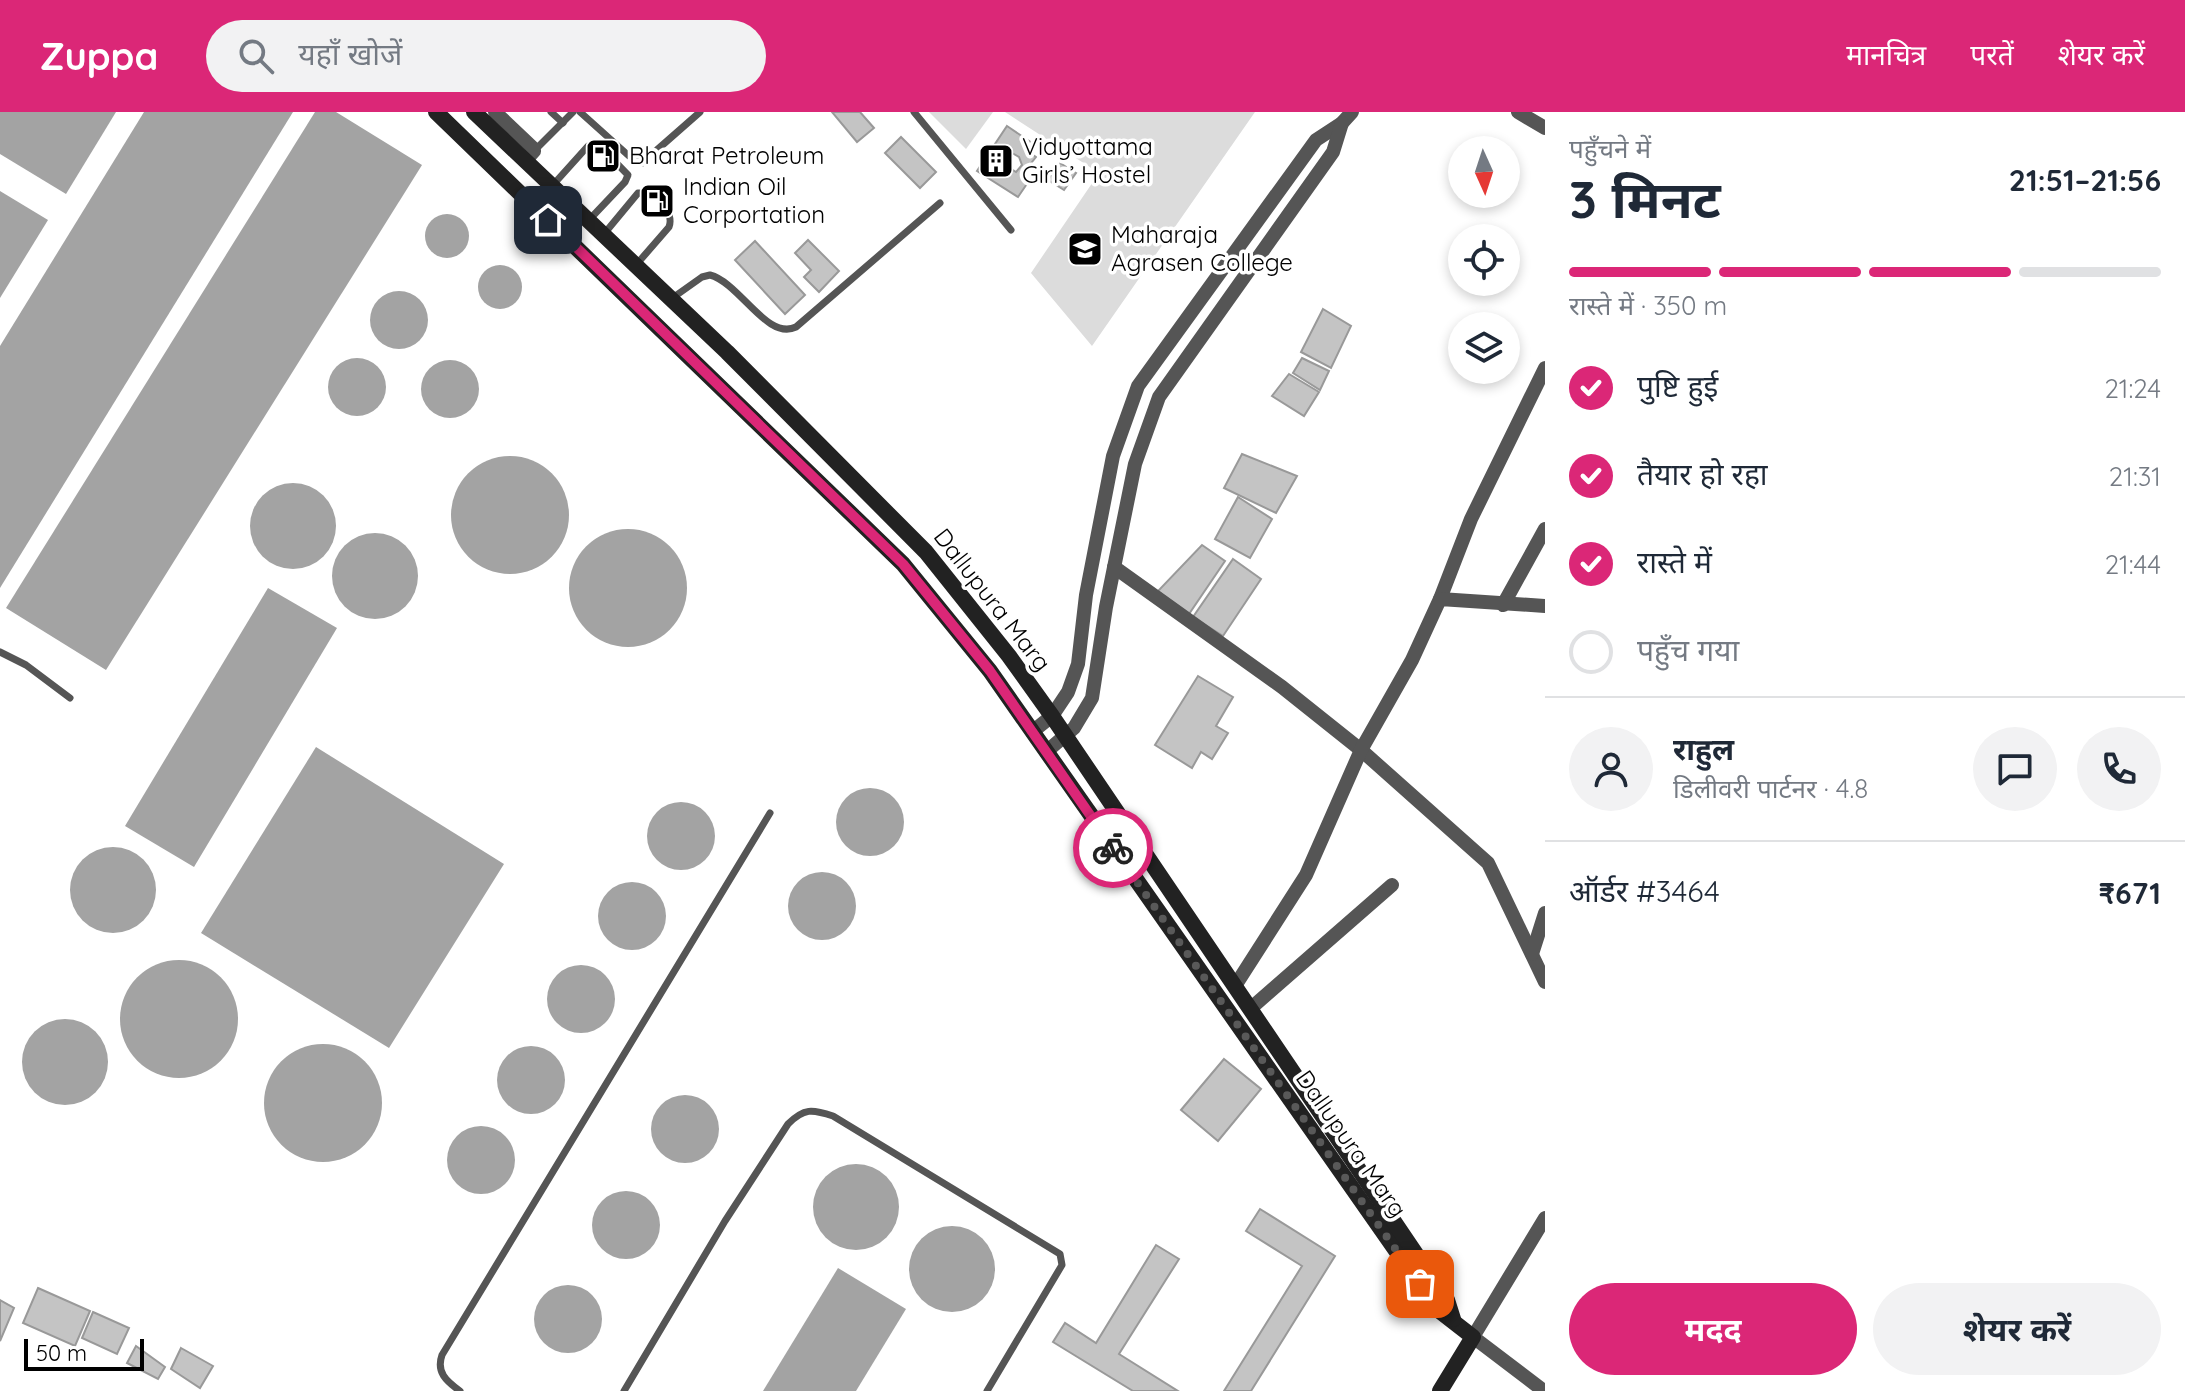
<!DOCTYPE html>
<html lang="hi">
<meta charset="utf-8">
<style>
:root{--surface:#fff;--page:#f2f2f3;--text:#1f2937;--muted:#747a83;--line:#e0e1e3;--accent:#db2777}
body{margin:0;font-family:Quicksand,"Noto Sans Devanagari",sans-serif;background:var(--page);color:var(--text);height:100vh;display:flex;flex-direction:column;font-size:30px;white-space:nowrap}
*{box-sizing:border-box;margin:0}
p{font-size:26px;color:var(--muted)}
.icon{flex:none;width:44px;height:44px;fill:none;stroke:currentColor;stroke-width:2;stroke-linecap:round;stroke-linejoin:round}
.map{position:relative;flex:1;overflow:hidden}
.sheet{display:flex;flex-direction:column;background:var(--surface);width:640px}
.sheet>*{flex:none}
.needle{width:52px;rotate:177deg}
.buttons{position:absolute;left:1448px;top:24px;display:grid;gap:16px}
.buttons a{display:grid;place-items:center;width:72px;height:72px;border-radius:50%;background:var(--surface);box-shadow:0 4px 12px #0003;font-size:40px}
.scale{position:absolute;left:24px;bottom:20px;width:120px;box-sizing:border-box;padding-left:8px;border:4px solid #000;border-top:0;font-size:22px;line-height:28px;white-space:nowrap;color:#000;-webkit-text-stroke:6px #fff;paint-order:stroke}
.pin{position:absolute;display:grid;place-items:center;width:68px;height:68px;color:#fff;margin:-34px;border-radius:16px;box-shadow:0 4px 12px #0006}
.courier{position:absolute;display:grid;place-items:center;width:80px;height:80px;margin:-40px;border:6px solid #db2777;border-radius:50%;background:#fff;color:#222;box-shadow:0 2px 10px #0007}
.summary em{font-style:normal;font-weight:700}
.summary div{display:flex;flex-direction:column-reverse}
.summary{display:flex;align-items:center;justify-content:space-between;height:136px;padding:0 24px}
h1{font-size:52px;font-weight:700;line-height:60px}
.bar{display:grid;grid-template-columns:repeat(4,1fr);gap:12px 8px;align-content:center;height:96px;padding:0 24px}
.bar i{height:10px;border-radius:6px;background:var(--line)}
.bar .selected{background:var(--accent)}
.bar p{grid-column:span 4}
.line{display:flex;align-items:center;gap:20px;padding:0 24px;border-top:2px solid var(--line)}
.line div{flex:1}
.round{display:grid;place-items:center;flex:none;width:84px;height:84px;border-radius:42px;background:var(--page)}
ol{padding:0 24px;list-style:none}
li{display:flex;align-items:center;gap:24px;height:88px}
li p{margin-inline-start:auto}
li .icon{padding:8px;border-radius:50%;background:var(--accent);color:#fff;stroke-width:4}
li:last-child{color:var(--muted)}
li i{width:44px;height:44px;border:4px solid var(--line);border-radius:50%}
.action{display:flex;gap:16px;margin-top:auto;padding:16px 24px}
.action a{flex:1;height:92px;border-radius:48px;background:var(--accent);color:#fff;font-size:32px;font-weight:700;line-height:92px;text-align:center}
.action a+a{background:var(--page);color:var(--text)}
header{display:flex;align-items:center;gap:48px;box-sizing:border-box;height:112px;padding:0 40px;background:var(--accent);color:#fff}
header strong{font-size:38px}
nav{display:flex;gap:44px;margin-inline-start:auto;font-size:28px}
.search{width:560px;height:72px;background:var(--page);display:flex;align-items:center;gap:20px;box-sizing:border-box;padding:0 28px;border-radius:44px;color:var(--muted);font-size:30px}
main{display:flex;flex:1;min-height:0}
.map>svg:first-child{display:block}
.green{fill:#dcdcdc}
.water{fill:#a3a3a3}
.building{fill:#c4c4c4;stroke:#999;stroke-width:2;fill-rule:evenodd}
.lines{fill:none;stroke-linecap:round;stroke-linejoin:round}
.service{stroke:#555;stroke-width:7}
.minor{stroke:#555;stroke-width:14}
.secondary{stroke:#222;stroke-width:16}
.done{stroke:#595959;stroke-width:8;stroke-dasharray:0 14.4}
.route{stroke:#db2777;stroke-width:10}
.labels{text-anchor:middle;stroke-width:7;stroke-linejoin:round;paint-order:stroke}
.poi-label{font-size:24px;fill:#000;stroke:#fff;text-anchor:start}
.street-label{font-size:24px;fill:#000;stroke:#fff}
</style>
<header>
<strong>Zuppa</strong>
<div class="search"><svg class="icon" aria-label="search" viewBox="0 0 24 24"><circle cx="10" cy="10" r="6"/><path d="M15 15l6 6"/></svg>यहाँ खोजें</div>
<nav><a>मानचित्र</a><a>परतें</a><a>शेयर करें</a></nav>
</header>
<main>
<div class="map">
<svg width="1545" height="1279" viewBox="0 0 1545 1279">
<rect width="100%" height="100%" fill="#fff"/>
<g class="green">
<polygon points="929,0 993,0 966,37"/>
<polygon points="1005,0 1255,0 1092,234 1031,161 1099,61"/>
</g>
<g class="water">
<polygon points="0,0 116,0 66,82 0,42"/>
<polygon points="144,0 293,0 0,476 0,234"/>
<polygon points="315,0 336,0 422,53 106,558 6,496"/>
<polygon points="0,79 48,108 0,186"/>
<circle cx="447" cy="124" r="22"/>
<circle cx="500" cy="175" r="22"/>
<circle cx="399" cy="208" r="29"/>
<circle cx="357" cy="275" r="29"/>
<circle cx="450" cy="277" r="29"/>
<circle cx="510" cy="403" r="59"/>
<circle cx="293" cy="414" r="43"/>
<circle cx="628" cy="476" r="59"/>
<circle cx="375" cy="464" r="43"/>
<polygon points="268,476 337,516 194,755 125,714"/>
<polygon points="316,635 504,752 389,936 201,821"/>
<circle cx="870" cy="710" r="34"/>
<circle cx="681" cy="724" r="34"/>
<circle cx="113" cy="778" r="43"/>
<circle cx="822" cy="794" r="34"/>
<circle cx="632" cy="804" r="34"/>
<circle cx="179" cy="907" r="59"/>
<circle cx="581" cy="887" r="34"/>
<circle cx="65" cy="950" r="43"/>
<circle cx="323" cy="991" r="59"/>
<circle cx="531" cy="968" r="34"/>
<circle cx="685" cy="1017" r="34"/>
<circle cx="481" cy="1048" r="34"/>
<circle cx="856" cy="1095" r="43"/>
<circle cx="626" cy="1113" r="34"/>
<circle cx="952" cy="1157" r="43"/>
<polygon points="838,1156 906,1197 856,1279 763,1279"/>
<circle cx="568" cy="1207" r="34"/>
</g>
<g class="building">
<polygon points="832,0 860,0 874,16 857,30"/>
<path d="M1007 14 1035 33 1030 41 1036 45 1028 55 1035 60 1018 85 977 59ZM1012 41 1019 45 1022 53 1016 60 1005 53Z"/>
<polygon points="901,25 936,60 920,76 885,41"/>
<polygon points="1060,51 1076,61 1064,78 1048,68"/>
<polygon points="808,128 839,159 819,180 804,165 811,158 795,141"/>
<polygon points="755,129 805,183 785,202 735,148"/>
<polygon points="1323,197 1351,214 1331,256 1301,240"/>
<polygon points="1302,246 1329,259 1320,278 1293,261"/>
<polygon points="1289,262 1319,280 1304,304 1272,284"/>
<polygon points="1242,342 1297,364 1276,401 1224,376"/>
<polygon points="1238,385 1272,407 1250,446 1215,427"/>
<polygon points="1202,433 1225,449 1189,502 1158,479"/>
<polygon points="1233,447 1261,467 1223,524 1193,505"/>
<polygon points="1198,564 1233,585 1216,614 1228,621 1212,647 1201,640 1192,656 1155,633"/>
<polygon points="1224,947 1261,977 1218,1029 1181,998"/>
<polygon points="1260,1097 1335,1144 1251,1279 1224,1279 1302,1154 1246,1119"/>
<polygon points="1156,1133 1179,1147 1119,1242 1178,1279 1133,1279 1053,1230 1065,1211 1096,1231"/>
<polygon points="38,1176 90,1199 75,1234 23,1211"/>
<polygon points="0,1188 14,1196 0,1229"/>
<polygon points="93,1200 129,1216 117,1242 82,1226"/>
<polygon points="136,1234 165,1255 158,1267 127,1251"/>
<polygon points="181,1236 213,1254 200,1276 171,1257"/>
</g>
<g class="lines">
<g class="service">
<polyline points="551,0 563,11"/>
<polyline points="580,0 629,44 642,51 700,0"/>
<polyline points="914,0 1011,118"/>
<polyline points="534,39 573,0"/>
<polyline points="552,74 588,34 597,31 628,63 625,70 589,108"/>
<path d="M604 122 638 81C654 80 675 99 669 115L636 153"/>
<path d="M671 187 702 165 710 163C740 171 767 229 796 215L940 91"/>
<polyline points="0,540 26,553 70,586"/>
<path d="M460 1279C446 1269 436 1260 442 1243L770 701"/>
<path d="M624 1279 725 1109 788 1012C804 996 812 997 833 1004L1060 1142 1062 1153 987 1279"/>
</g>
<g class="minor">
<polyline points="495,0 533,36 534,39 525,49"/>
<polyline points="1518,0 1545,16"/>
<polyline points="1114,455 1282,575 1361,638 1488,751 1545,870"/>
<polyline points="1440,487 1471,407 1545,256"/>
<polyline points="1503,493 1545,417"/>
<polyline points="1032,620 1052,604 1068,580 1078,552 1086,483 1113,344 1138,274 1316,28 1342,11 1352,0"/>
<polyline points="1046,640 1074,616 1092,586 1106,495 1135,352 1159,285 1333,40 1342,11"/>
<polyline points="1532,842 1545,801"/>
<polyline points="1235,874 1306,763 1361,638 1412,548 1440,487 1545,494"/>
<polyline points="1250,897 1392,773"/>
<polyline points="1544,1279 1473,1225 1545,1106"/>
</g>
<g class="secondary">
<polyline points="436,0 903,452 990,559 1437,1197 1473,1225 1440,1279"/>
<polyline points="474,0 727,240 926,440 1009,544 1052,604 1447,1188 1453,1207"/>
</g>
</g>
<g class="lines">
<polyline class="done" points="1113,736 1420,1172"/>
<polyline class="route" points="548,108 903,452 990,559 1113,736"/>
</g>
<defs>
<symbol id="fuel-square" viewBox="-11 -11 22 22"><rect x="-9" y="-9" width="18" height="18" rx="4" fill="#000" stroke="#fff"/><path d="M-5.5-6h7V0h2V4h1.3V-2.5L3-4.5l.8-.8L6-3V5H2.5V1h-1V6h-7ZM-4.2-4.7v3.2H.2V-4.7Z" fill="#fff"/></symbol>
<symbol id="building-square" viewBox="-11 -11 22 22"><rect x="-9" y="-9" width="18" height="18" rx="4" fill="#000" stroke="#fff"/><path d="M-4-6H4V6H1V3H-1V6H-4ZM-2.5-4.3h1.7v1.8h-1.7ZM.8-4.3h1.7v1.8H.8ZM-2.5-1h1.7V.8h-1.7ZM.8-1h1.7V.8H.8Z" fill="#fff"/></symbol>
<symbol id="university-square" viewBox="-11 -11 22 22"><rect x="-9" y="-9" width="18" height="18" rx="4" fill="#000" stroke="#fff"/><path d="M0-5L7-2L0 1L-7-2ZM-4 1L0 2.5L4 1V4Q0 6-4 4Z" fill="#fff"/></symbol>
</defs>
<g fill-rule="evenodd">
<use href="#fuel-square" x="583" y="24" width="40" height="40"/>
<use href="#building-square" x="976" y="29" width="40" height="40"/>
<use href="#fuel-square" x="637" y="69" width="40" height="40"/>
<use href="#university-square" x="1065" y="117" width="40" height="40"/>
</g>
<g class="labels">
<g class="poi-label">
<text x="1022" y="43">Vidyottama<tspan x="1022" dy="28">Girls’ Hostel</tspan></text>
<text x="629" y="52">Bharat Petroleum</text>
<text x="683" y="83">Indian Oil<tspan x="683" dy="28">Corportation</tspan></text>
<text x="1111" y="131">Maharaja<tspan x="1111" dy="28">Agrasen College</tspan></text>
</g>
<g class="street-label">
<text transform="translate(992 488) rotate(52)" y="8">Dallupura Marg</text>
<text transform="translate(1351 1032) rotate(55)" y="8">Dallupura Marg</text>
</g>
</g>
</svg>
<div class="buttons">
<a><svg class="needle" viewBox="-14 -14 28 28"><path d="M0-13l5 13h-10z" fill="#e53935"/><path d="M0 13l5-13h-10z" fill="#747a83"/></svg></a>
<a><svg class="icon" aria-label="locate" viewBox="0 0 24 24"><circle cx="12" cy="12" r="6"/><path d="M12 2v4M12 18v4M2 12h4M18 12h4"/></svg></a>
<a><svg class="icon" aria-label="layers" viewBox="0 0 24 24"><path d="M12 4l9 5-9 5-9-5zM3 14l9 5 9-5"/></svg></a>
</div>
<div class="scale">50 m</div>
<div class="pin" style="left:1420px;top:1172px;background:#ea580c"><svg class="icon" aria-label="bag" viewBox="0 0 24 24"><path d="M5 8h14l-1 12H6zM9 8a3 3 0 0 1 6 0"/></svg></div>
<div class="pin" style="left:548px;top:108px;background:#1f2937"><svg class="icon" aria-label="home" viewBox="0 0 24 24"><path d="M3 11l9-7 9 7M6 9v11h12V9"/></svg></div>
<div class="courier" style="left:1113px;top:736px"><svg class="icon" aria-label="bike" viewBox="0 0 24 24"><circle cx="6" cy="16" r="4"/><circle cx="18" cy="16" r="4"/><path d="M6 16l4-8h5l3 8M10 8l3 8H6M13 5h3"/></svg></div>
</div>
<section class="sheet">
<div class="summary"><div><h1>3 मिनट</h1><p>पहुँचने में</p></div><em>21:51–21:56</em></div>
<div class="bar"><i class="selected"></i><i class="selected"></i><i class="selected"></i><i></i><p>रास्ते में · 350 m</p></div>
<ol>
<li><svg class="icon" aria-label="check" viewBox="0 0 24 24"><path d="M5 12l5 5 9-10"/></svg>पुष्टि हुई<p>21:24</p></li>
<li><svg class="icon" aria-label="check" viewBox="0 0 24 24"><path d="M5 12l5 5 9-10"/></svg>तैयार हो रहा<p>21:31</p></li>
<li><svg class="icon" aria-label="check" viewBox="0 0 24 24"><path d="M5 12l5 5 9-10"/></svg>रास्ते में<p>21:44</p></li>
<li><i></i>पहुँच गया</li>
</ol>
<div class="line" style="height:144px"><a class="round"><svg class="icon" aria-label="person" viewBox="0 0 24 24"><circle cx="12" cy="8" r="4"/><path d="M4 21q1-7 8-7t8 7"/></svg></a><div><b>राहुल</b><p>डिलीवरी पार्टनर · 4.8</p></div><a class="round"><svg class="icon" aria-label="chat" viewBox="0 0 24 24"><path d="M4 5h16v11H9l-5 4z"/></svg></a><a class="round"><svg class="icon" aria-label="phone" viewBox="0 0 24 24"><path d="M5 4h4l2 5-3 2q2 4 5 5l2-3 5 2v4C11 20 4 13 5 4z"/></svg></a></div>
<div class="line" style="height:104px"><div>ऑर्डर #3464</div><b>₹671</b></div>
<div class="action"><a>मदद</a><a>शेयर करें</a></div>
</section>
</main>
